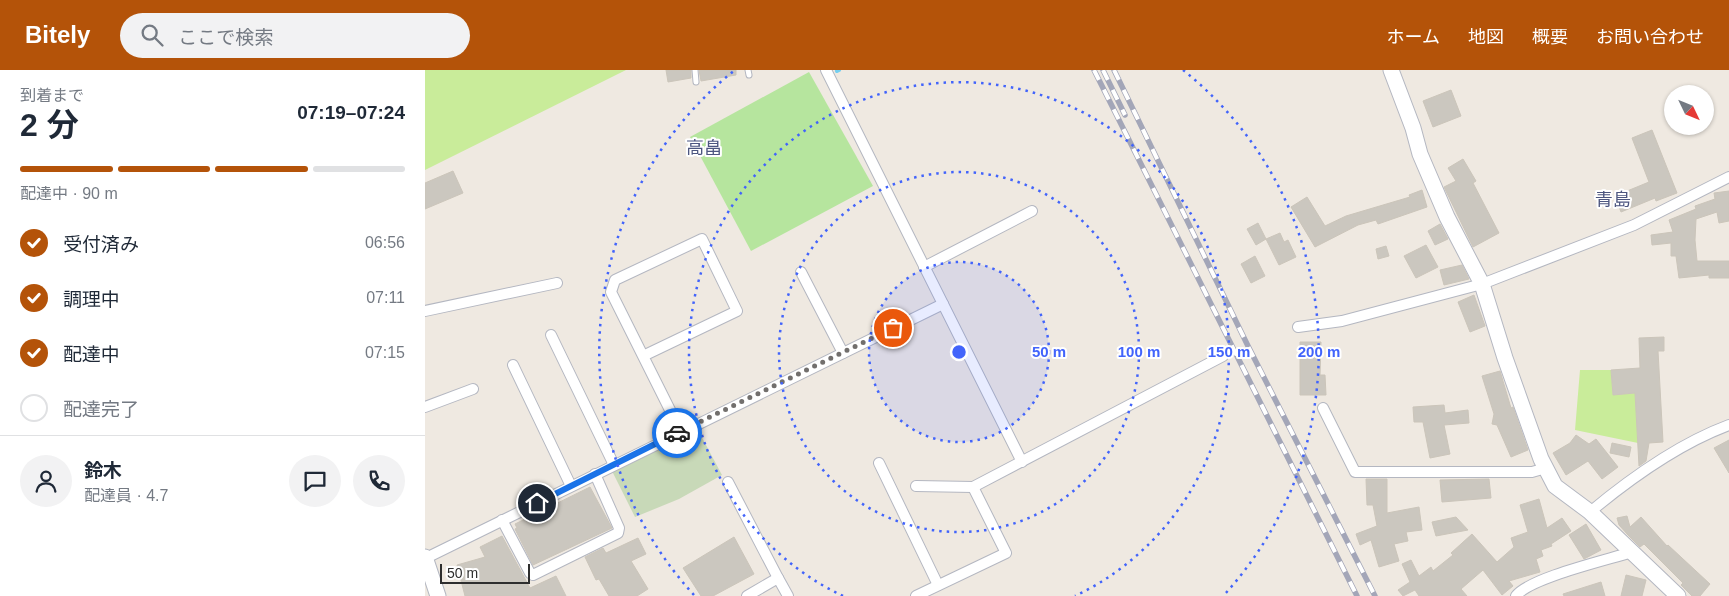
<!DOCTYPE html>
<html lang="ja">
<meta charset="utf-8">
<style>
:root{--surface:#fff;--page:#f2f2f3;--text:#1f2937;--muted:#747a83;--line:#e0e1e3;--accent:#b45309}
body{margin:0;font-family:Helvetica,"Noto Sans JP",sans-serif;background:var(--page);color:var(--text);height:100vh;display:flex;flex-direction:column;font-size:19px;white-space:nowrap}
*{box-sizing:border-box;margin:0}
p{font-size:16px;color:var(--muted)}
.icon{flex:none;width:28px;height:28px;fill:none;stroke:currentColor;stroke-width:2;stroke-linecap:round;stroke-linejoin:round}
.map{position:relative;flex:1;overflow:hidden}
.side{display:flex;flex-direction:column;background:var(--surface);width:425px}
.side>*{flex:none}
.needle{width:32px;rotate:133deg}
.fabs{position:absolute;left:1239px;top:15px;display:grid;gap:10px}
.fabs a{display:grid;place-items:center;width:50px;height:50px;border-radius:50%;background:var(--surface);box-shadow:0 1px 4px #0004;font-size:25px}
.scale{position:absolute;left:15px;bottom:12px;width:90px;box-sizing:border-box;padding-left:5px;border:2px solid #2e2e2e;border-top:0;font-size:14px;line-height:18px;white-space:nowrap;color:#2e2e2e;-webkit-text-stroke:4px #fff;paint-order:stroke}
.pin{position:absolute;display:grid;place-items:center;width:42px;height:42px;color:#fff;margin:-21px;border:2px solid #fff;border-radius:50%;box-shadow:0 1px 5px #0007}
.courier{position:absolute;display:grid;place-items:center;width:50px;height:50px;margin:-25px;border:4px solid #1a73e8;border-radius:50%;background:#fff;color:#222;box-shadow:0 1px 6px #0007}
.overview em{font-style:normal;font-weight:700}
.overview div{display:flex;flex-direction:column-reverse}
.overview{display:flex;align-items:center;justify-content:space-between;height:85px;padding:0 20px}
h1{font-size:32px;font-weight:700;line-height:38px}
.bar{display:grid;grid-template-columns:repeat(4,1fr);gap:8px 5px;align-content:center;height:60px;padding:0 20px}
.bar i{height:6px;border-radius:4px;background:var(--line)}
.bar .on{background:var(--accent)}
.bar p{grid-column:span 4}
.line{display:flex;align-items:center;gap:12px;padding:0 20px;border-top:1px solid var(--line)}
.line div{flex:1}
.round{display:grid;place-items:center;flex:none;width:52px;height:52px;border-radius:26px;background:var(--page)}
ol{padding:0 20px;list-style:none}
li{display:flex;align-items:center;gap:15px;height:55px}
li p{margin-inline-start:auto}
li .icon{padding:5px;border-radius:50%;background:var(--accent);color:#fff;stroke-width:4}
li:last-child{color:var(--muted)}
li i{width:28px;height:28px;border:2px solid var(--line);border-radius:50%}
header{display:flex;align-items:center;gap:30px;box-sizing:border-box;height:70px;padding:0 25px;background:var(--accent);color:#fff}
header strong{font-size:24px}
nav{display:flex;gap:28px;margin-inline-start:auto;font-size:18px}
.search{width:350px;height:45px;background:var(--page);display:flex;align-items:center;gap:12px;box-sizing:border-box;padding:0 18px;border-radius:28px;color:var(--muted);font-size:19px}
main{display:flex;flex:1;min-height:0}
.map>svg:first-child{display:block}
.green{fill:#b6e59e}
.cemetery{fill:#c8d9b8}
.pitch{fill:#c9ec9a}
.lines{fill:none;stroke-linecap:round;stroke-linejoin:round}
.stream{stroke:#75cff0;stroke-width:4}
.building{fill:#cbc7bf;stroke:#cbc5ba}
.lane-casing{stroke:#b4b7c1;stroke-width:7}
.street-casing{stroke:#b4b7c1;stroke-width:12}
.secondary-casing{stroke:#b4b7c1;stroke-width:17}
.lane{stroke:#fff;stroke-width:5}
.street{stroke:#fff;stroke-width:10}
.secondary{stroke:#fff;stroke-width:15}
.rail-casing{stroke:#a3a6b8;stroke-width:5.5}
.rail{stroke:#fff;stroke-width:4;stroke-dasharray:11;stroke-linecap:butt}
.done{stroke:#726f6d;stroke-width:5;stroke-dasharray:0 9}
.route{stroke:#1a73e8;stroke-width:6}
.ring{fill:none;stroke:#4264fb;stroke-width:2.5;stroke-dasharray:2.5 5}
.labels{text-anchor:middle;stroke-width:4;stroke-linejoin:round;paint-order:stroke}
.neighbourhood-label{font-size:18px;fill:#4d5680;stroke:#fff}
.centre{fill:#4264fb;stroke:#fff;stroke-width:2.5}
.ring-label{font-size:15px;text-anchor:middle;font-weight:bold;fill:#4264fb;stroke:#fff;stroke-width:4;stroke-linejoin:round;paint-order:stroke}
</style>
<header>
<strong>Bitely</strong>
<div class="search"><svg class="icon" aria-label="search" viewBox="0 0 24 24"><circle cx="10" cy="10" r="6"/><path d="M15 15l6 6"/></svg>ここで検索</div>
<nav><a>ホーム</a><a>地図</a><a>概要</a><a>お問い合わせ</a></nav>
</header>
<main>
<section class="side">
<div class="overview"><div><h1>2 分</h1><p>到着まで</p></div><em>07:19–07:24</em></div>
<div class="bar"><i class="on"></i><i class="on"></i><i class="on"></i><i></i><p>配達中 · 90 m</p></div>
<ol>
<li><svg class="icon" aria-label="check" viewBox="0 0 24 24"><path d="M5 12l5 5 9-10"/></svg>受付済み<p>06:56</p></li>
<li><svg class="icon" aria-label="check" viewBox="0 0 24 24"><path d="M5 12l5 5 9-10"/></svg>調理中<p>07:11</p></li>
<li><svg class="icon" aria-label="check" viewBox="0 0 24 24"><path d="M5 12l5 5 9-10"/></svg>配達中<p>07:15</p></li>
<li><i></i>配達完了</li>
</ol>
<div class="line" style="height:90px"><a class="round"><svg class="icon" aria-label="person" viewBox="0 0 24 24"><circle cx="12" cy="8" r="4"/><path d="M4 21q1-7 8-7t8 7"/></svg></a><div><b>鈴木</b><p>配達員 · 4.7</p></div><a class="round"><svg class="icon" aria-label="chat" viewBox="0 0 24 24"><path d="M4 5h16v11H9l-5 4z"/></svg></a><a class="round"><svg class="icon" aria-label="phone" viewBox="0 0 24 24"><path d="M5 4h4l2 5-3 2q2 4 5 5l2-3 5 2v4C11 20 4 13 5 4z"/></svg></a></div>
</section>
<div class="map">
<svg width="1304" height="526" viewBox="0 0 1304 526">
<rect width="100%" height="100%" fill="#efe9e1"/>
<polygon class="green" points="384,2 448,116 326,181 265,67"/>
<polygon class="cemetery" points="273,360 297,405 254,429 210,447 187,401"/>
<g class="pitch">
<polygon points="0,0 201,0 0,100"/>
<polygon points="1155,300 1186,300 1188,325 1210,323 1213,373 1150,360"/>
</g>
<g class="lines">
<polyline class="stream" points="412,1 414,0"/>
</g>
<g class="building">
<polygon points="241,0 266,0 266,8 243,12"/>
<polygon points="274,0 311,0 311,5 276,11"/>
<polygon points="1026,20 1036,46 1008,57 998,31"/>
<polygon points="1227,60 1252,123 1231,131 1230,128 1196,142 1190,126 1224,112 1207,68"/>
<polygon points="1038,89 1051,111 1048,113 1074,163 1048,177 1019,117 1031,111 1023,98"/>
<polygon points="28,101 38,123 0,139 0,113"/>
<polygon points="997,120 1002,137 953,154 951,150 933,155 890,177 866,137 882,127 900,156 921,146 985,127 984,125"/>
<polygon points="1304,121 1304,151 1294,153 1292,142 1271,149 1270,170 1272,191 1304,191 1304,208 1284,208 1284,205 1254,208 1251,186 1246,186 1246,173 1227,175 1226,165 1248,162 1244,150 1271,139 1270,136 1290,129 1289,123"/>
<polygon points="833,153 841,169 831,175 822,159"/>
<polygon points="1015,154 1023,169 1010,175 1003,161"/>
<polygon points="855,163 859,172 863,170 871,187 854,195 841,169"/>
<polygon points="1001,175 1013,197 991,208 979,186"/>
<polygon points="961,176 964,186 953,189 951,179"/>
<polygon points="830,186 840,206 826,213 816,194"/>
<polygon points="1037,195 1044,209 1019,215 1015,200"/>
<polygon points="1049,225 1060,256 1045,262 1033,232"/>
<polygon points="1239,267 1239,281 1233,281 1238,372 1224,373 1221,391 1214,396 1210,323 1188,325 1186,300 1215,298 1214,268"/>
<polygon points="875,272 896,272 895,305 900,305 901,325 875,325"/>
<polygon points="1075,301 1086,338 1088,337 1103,380 1086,387 1072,355 1067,354 1069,344 1057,306"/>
<polygon points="1019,335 1020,343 1043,340 1044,353 1019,355 1025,384 1005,388 998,352 989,352 988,337"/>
<polygon points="1151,365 1164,374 1171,369 1193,397 1177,409 1163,391 1141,405 1128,383 1145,373"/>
<polygon points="1304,370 1304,403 1289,378"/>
<polygon points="1187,373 1206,377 1204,387 1185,383"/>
<polygon points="941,409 962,409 962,443 994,437 997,460 981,462 983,471 969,474 974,491 954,497 946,470 935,475 931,464 952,456 948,435 942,435"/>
<polygon points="1064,409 1066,428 1017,432 1015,410"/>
<polygon points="165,417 187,458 108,495 90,459 92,458 90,454"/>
<polygon points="1114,429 1122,458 1137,448 1146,461 1126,474 1127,476 1116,480 1118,486 1111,489 1115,502 1084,511 1088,516 1077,525 1058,500 1036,519 1042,526 994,526 990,520 978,526 973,520 985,512 977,494 986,490 994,506 1006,497 1008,501 1028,485 1026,483 1047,464 1072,492 1089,477 1086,468 1103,462 1095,435"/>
<polygon points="1202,446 1205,457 1216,447 1242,476 1243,475 1285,514 1275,526 1267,526 1256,515 1258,513 1219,474 1215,477 1203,465 1194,455 1192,448"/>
<polygon points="1031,447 1043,460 1011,466 1007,452"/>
<polygon points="1161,454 1176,480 1159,489 1144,465"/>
<polygon points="77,466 105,518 131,506 141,526 40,526 32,495 60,487 55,477"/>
<polygon points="309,467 329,504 288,526 276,526 258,498"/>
<polygon points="213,468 221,484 206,491 223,519 212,526 184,526 174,509 171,510 160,487 178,478 181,483"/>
<polygon points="1201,505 1221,510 1217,526 1196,526"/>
<polygon points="1176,512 1180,526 1139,526 1138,524"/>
</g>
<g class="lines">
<defs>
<g id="lane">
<polyline points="270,0 271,12"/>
<polyline points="323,0 324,5"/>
</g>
<g id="street">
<polyline points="401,0 597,392"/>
<polyline points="499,197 607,141"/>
<polyline points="376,202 418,283"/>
<polyline points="0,241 132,213"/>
<polyline points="873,257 917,251 1057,214 1209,155 1304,107"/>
<polyline points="126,265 189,395"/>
<polyline points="218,286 312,241 277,169 190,210 186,222 256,362"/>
<polyline points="88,295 146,416"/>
<polyline points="0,337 48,319"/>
<polyline points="898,338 930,402 1107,402 1121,398"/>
<polyline points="454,393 513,515"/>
<polyline points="303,412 353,508"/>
<polyline points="491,416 548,417"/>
<path d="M1165 442C1207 407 1253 374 1304 355"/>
<polyline points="77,450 105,503 108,505 193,463 194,458 170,404"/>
<polyline points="1,488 518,234"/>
<polyline points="322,526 353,508 363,526"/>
<polyline points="491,526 581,483 548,417 798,286"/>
<path d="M1091 526C1104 508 1182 490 1207 482"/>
</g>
<g id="secondary">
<polyline points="966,0 988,58 995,84 1022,147 1057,214 1080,288 1116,389 1130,416 1165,442 1253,526"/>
<polyline points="0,487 13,526"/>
</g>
</defs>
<use href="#lane" class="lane-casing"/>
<use href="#street" class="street-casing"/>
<use href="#secondary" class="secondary-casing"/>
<use href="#lane" class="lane"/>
<use href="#street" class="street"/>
<use href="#secondary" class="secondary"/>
<defs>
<g id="rail">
<polyline points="669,0 932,526"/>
<polyline points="678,0 700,45"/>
<polyline points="689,0 823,276 950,526"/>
</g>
</defs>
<use href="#rail" class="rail-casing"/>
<use href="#rail" class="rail"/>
</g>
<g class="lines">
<polyline class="done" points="252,363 468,258"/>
<polyline class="route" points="112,433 252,363"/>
</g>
<circle cx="534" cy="282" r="90" fill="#4264fb" fill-opacity=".12"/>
<g class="ring">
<circle cx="534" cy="282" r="90"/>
<circle cx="534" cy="282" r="180"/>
<path d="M418 526A270 270 0 1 1 650 526"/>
<path d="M269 525A360 360 0 0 1 310 0M758 0A360 360 0 0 1 799 525"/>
</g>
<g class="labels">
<g class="neighbourhood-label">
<text x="279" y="84">高畠</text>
<text x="1188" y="136">青島</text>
</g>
</g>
<circle cx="534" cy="282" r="8" class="centre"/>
<g class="ring-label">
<text x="624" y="287">50 m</text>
<text x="714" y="287">100 m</text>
<text x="804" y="287">150 m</text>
<text x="894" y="287">200 m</text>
</g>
</svg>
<div class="fabs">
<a><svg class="needle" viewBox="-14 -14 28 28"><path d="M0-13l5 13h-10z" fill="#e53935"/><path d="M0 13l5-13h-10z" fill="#747a83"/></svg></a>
</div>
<div class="scale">50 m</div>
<div class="pin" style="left:468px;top:258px;background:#ea580c"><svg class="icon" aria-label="bag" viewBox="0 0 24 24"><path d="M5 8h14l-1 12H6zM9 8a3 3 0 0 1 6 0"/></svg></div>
<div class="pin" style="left:112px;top:433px;background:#1f2937"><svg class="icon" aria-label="home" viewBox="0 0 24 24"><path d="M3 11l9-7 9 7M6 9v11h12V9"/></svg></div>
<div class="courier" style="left:252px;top:363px"><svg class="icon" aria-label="car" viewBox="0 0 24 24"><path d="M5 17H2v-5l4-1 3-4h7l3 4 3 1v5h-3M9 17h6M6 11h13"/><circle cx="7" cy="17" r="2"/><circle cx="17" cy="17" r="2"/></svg></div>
</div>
</main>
